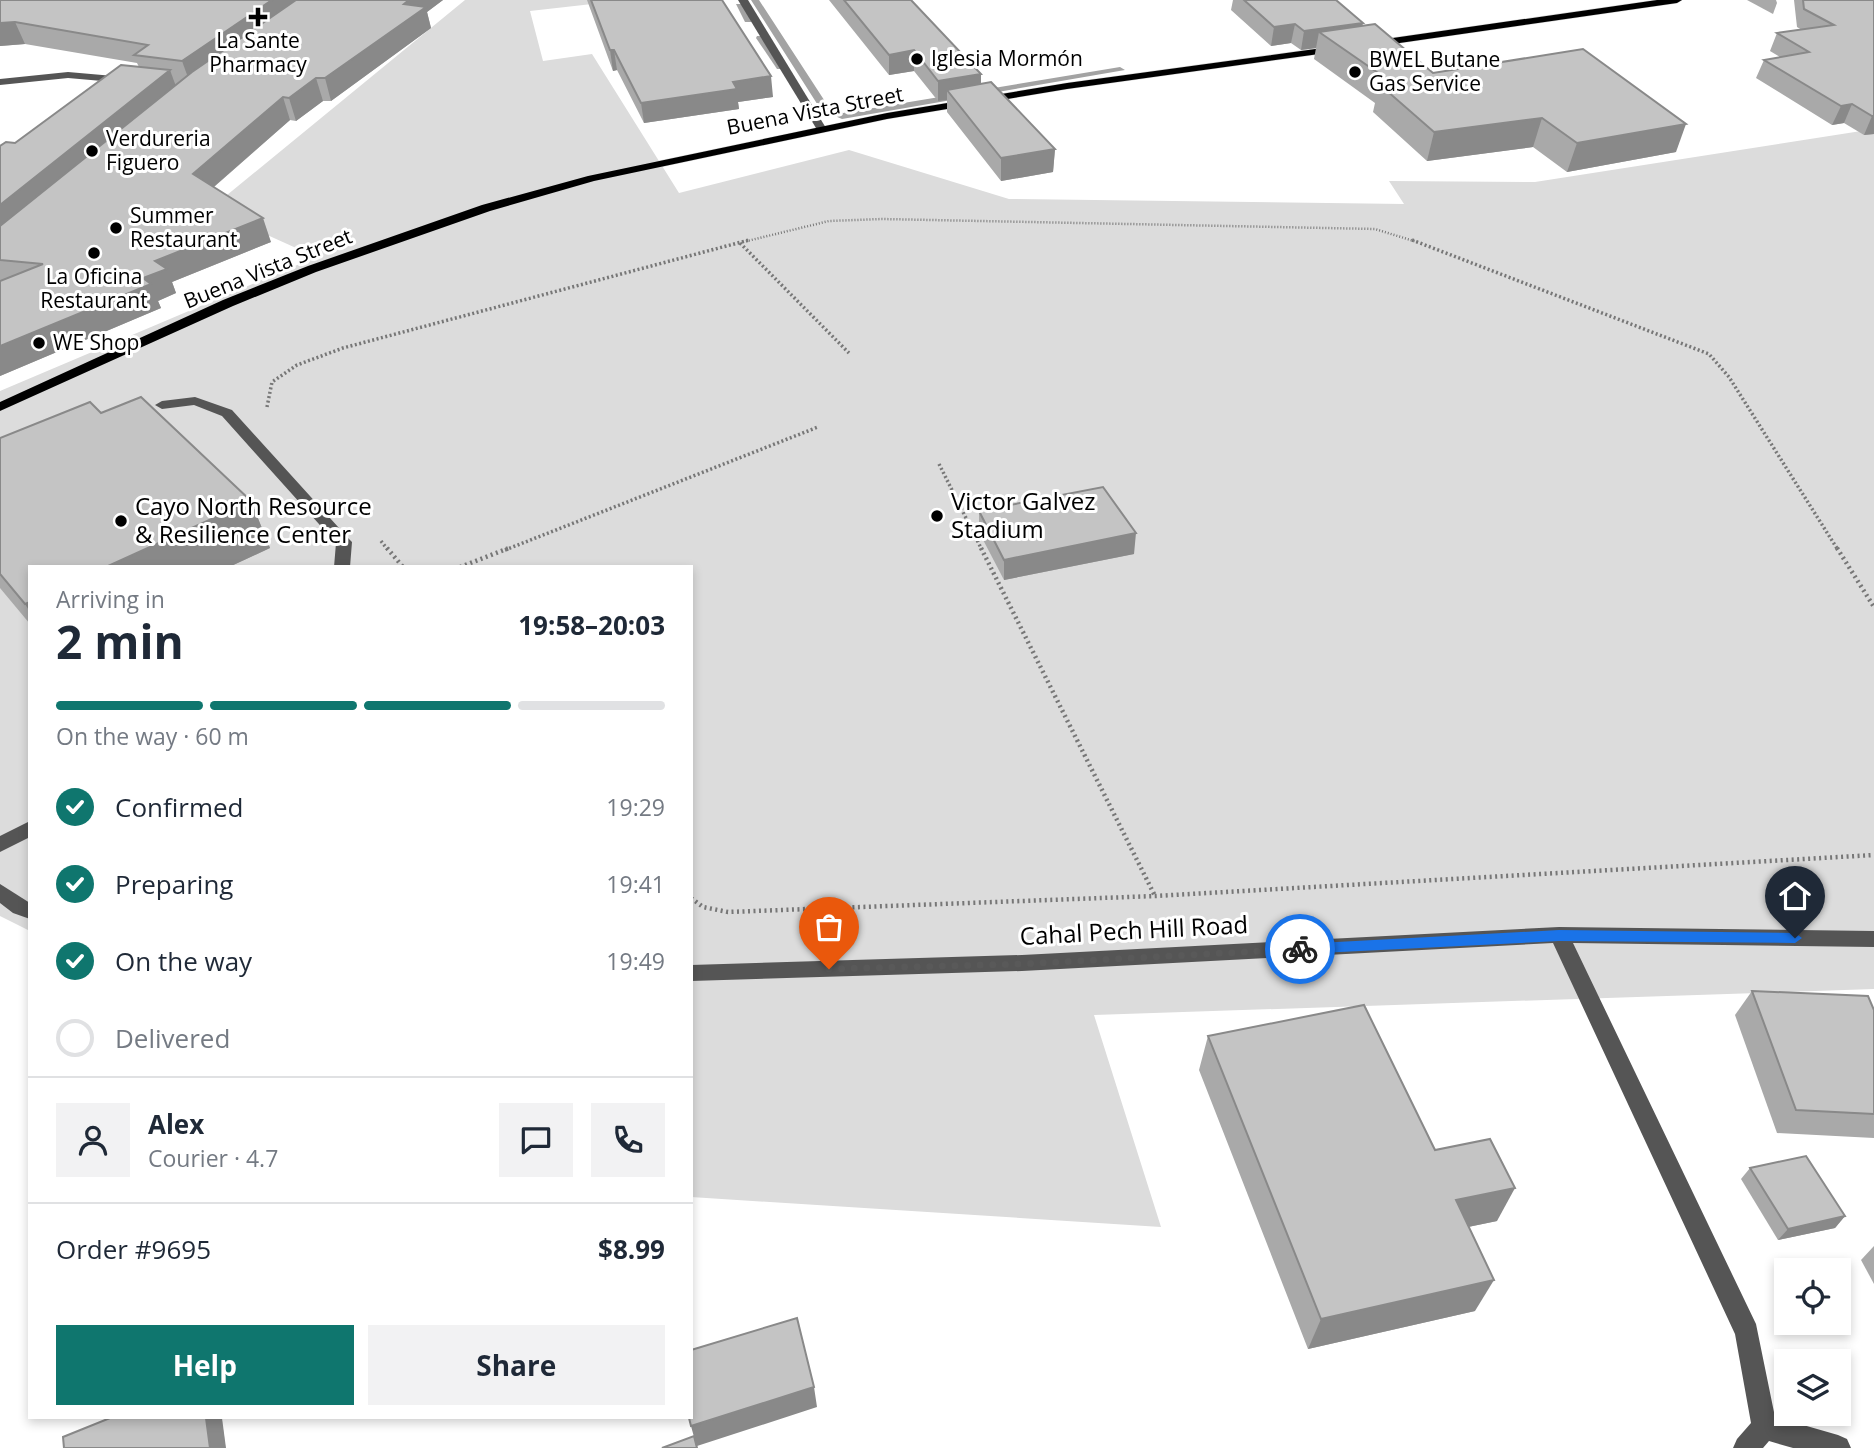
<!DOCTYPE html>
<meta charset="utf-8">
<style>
:root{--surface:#fff;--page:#f2f2f3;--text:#1f2937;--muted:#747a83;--line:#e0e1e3;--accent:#0f766e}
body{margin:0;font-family:"Open Sans",sans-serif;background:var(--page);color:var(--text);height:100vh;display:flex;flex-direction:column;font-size:26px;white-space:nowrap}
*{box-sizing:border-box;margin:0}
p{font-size:23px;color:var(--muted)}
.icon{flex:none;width:38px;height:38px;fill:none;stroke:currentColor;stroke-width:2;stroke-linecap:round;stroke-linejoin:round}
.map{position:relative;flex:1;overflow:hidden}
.drawer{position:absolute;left:28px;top:565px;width:665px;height:854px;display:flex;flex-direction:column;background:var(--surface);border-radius:0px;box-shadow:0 4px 10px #0003}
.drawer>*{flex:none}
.buttons{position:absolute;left:1774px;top:1258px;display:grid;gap:14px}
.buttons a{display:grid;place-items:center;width:77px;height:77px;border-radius:0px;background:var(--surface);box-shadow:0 4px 10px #0003;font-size:35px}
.pin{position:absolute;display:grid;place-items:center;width:60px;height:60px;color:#fff;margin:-72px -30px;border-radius:50% 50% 50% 0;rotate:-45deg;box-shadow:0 0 7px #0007}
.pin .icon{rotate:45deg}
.courier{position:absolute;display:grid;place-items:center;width:70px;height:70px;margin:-35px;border:5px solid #1a73e8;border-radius:50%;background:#fff;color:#222;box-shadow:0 2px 9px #0007}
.summary em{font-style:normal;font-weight:700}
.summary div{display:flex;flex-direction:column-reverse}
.summary{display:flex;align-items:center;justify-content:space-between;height:119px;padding:0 28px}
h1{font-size:46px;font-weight:700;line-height:52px}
.bar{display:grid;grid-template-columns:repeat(4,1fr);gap:10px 7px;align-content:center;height:84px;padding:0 28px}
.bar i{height:9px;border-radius:5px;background:var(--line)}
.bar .current{background:var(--accent)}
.bar p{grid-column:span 4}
.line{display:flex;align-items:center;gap:18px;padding:0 28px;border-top:2px solid var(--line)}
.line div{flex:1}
.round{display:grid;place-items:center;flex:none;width:74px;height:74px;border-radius:0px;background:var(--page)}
ol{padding:0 28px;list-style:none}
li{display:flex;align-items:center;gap:21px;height:77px}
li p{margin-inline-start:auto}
li .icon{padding:7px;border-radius:50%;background:var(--accent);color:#fff;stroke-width:4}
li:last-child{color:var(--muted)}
li i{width:38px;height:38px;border:4px solid var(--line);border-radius:50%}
.action{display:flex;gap:14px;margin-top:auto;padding:14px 28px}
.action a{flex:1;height:80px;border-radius:0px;background:var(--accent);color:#fff;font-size:28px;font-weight:700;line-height:80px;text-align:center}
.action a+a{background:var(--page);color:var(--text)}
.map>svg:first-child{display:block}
.green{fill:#dcdcdc}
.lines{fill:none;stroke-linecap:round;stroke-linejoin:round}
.stream{fill:#a3a3a3;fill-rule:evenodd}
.major-casing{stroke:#dbdbdb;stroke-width:1}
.path-far2{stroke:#777;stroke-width:2.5;stroke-dasharray:1 2;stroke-linecap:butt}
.path-far1{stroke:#777;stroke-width:3.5;stroke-dasharray:2 2.5;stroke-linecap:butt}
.path{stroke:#777;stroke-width:4.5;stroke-dasharray:2 3.5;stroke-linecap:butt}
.minor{fill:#555;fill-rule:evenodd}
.major{fill:#000;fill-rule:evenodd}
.wall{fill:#a9a9a9}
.shaded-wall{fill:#898989}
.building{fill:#c4c4c4;stroke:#898989;stroke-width:2}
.route{fill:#1a73e8}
.done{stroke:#595959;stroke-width:7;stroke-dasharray:0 12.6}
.poi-dot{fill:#000;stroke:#fff;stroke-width:2.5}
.labels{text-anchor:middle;stroke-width:6;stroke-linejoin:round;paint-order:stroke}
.far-poi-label{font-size:21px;fill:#000;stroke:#fff;text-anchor:start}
.far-street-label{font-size:21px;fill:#000;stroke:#fff}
.poi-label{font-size:24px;fill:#000;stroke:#fff;text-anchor:start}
.street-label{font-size:24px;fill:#000;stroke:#fff}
</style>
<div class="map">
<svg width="1874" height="1448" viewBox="0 0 1874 1448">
<rect width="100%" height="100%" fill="#fff"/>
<polygon class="green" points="465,0 600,0 601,3 530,11 543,61 592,54 679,193 849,150 1009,199 1404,204 1389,181 1535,182 1874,129 1874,989 1094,1015 1161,1227 691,1197 691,567 30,567 30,931 0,916 0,391 316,257 210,209"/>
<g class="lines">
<g class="stream">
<polygon points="751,0 759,0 828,106 843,113 1120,67 1125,70 842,119 821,110"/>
<polygon points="736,4 742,4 752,20 751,22 745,22"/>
<polygon points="757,36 763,36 785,67 783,69 777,69 756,38"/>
</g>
<defs>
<g id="major">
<polygon points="1657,0 1682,0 1677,3 1372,47 1367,44 1372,41"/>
<polygon points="1337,46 1341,47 1341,51 1067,89 887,119 594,181 490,211 316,272 233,306 0,411 0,402 223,300 308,266 482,205 588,176 887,113 1067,83"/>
</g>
</defs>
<use href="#major" class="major-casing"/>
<polyline class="path-far2" points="743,242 829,221 882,219 1375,229 1417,242"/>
<g class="path-far1">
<polyline points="1412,240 1709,354 1729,377 1838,550"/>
<polyline points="740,243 849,353"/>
<polyline points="267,407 272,382 297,365 343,348 749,240"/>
<polyline points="939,464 982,550"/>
<polyline points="381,541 388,550"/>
<polyline points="505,550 818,427"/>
</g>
<g class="path">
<polyline points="387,548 403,567"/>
<polyline points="981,548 1155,896"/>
<polyline points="1837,548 1874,607"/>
<polyline points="460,567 509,548"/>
<polyline points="691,898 703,907 728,912 1155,896 1874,855"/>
</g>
<g class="minor">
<polygon points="738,0 748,0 826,128 825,130 816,128"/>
<polygon points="68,72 125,77 130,80 125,83 68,78 0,85 0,79"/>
<polygon points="195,397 232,410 349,539 352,542 350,567 334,567 336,543 222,416 194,405 162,409 155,405 162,401"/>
<polygon points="30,821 30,837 0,852 0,836"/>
<polygon points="0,884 30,903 30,919 13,913 0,903"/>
<polygon points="1559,927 1874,931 1874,947 1573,943 1756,1324 1775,1417 1838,1435 1847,1439 1851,1448 1793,1448 1769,1441 1763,1448 1733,1448 1737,1439 1751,1423 1735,1334 1553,943 1022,971 691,981 691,965 1022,955"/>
</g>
<use href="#major" class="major"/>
</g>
<g class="wall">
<polygon points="0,0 294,0 294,1 296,0 443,0 427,12 431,28 331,101 323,101 296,121 290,120 214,187 271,242 172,282 176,293 158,301 161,308 0,376 0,146 15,143 139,67 137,63 25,44 0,46"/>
<polygon points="587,0 722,0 773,97 738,102 739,109 644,123 617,70 613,71"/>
<polygon points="829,0 911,0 981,84 1055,149 1053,172 1001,181 947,112 947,100 938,101 914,71 889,75"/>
<polygon points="1233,0 1336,0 1362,26 1433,73 1676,152 1567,172 1533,147 1427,161 1373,112 1375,103 1314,59 1316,48 1301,50 1291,43 1271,46 1231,10"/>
<polygon points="1747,0 1776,0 1777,3 1773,14"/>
<polygon points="1794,0 1874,0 1874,134 1864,135 1844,123 1832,125 1756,78 1764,60 1780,57 1770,51 1777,33 1802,30 1797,27"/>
<polygon points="101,413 251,501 270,548 229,567 30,567 30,624 0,588 0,438"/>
<polygon points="979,511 1134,554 1004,580 979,532"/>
<polygon points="1752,991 1874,1010 1874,1138 1777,1133 1735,1015"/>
<polygon points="1208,1036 1435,1150 1497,1221 1468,1227 1475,1311 1308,1349 1199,1070"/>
<polygon points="1750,1168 1845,1216 1835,1228 1778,1240 1741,1179"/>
<polygon points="1874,1246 1874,1284 1861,1260"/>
</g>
<g class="shaded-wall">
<polygon points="272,0 294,0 297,9 190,83 182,61"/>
<polygon points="409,0 443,0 427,12 431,28 331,101 325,78"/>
<polygon points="15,22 25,44 0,46 0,23"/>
<polygon points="1363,23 1359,42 1319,32 1316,48 1301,50 1304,31"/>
<polygon points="1295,24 1291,43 1271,46 1274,27"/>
<polygon points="610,50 614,50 617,70 613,71"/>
<polygon points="914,50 914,71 889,75 889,55"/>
<polygon points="170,70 178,92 0,239 0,205"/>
<polygon points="981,74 981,94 947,90 947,100 938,101 938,81"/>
<polygon points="771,76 773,97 738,102 739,109 644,123 641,103 733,82"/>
<polygon points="316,78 323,101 296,121 289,98"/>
<polygon points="283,97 290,120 201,198 193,174"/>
<polygon points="1852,104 1844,123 1832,125 1841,106"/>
<polygon points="1872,116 1874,116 1874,134 1864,135"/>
<polygon points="1542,118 1533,147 1427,161 1434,132"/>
<polygon points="1686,124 1676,152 1567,172 1577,143"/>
<polygon points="1055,149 1053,172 1001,181 1001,158"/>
<polygon points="263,218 271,242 172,282 176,293 158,301 161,308 0,376 0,346 143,278 155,261"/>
<polygon points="251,501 270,548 229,567 106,567"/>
<polygon points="1136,533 1134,554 1004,580 1004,560"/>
<polygon points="30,602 30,612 25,604"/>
<polygon points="1515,1188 1497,1221 1439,1233 1456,1200"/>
<polygon points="1845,1216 1835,1228 1778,1240 1788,1229"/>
<polygon points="1494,1280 1475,1311 1308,1349 1321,1319"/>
<polygon points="814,1387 817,1407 697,1446 697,1448 691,1426"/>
<polygon points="206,1418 222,1418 226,1448 210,1448"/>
</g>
<g class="building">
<polygon points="0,0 272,0 182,61 134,55 148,45 15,22 0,23"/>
<polygon points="296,0 409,0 404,4 426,7 325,78 316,78 289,98 283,97 193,174 263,218 155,261 167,269 143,278 151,284 0,346 0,281 43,264 0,260 0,226 192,72"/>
<polygon points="591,0 722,0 771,76 733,82 737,89 641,103 614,50 610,50"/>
<polygon points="844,0 911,0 981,74 938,81 914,50 889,55"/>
<polygon points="1244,0 1336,0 1363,23 1304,31 1295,24 1274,27"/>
<polygon points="1803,0 1874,0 1874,116 1872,116 1852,104 1841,106 1764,60 1809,52 1777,33 1834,25 1804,9"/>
<polygon points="1375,24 1433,73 1583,49 1686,124 1577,143 1542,118 1434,132 1379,84 1391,82 1319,32"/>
<polygon points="121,65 170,70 0,205 0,146 6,142 15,143"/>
<polygon points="991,82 1055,149 1001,158 947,90"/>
<polygon points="141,397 251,501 106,567 30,567 30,602 25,604 0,574 0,438 90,402 101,413"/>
<polygon points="1103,487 1136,533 1004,560 979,511"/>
<polygon points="1752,991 1868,996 1874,1010 1874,1114 1796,1110"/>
<polygon points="1364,1005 1435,1150 1490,1139 1515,1188 1456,1200 1494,1280 1321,1319 1208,1036"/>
<polygon points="1806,1156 1845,1216 1788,1229 1750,1168"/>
<polygon points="797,1318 814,1387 691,1426 689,1418 691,1418 691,1350"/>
<polygon points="110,1418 206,1418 210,1448 64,1448 63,1437"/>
<polygon points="694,1436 697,1448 662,1448"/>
</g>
<polygon class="route" points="1559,930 1795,933 1802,938 1795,943 1559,941 1300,954 1294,949 1300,944"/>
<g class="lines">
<polyline class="done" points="829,969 1022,964 1300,949"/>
</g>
<g class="poi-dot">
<path d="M254.5 6.5h7v7h7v7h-7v7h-7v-7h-7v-7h7z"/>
<circle cx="917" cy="59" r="7"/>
<circle cx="1355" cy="72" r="7"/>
<circle cx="92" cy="151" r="7"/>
<circle cx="116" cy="228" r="7"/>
<circle cx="94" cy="253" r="7"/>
<circle cx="39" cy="343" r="7"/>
<circle cx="937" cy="516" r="7"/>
<circle cx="121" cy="521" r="7"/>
</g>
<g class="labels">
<g class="far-poi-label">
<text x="258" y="48" text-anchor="middle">La Sante<tspan x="258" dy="24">Pharmacy</tspan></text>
<text x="931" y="66">Iglesia Mormón</text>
<text x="1369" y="67">BWEL Butane<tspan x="1369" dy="24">Gas Service</tspan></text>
<text x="106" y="146">Verdureria<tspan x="106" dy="24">Figuero</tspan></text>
<text x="130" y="223">Summer<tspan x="130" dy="24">Restaurant</tspan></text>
<text x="94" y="284" text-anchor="middle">La Oficina<tspan x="94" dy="24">Restaurant</tspan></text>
<text x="53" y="350">WE Shop</text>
</g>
<g class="far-street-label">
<text transform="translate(815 111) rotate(-11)" y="7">Buena Vista Street</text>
<text transform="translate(268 269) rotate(-22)" y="7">Buena Vista Street</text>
</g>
<g class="poi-label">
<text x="951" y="510">Victor Galvez<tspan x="951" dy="28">Stadium</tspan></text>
<text x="135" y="515">Cayo North Resource<tspan x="135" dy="28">&amp; Resilience Center</tspan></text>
</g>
<g class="street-label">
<text transform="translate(1134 931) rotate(-3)" y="8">Cahal Pech Hill Road</text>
</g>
</g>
</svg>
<div class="buttons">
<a><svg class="icon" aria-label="locate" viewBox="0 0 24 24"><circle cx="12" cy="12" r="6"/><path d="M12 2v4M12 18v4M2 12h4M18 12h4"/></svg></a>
<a><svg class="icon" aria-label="layers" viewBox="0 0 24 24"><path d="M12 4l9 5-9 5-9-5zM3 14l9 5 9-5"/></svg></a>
</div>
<div class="pin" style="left:829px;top:969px;background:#ea580c"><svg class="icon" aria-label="bag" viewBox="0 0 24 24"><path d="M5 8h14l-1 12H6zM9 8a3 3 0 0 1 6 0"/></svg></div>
<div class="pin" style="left:1795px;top:938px;background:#1f2937"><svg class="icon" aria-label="home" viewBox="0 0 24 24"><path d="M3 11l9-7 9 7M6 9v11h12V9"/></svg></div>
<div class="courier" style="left:1300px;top:949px"><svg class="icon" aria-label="bike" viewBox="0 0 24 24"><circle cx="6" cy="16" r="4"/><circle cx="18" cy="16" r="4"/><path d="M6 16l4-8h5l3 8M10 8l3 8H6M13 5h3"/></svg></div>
<section class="drawer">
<div class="summary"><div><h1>2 min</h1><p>Arriving in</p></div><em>19:58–20:03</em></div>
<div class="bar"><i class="current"></i><i class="current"></i><i class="current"></i><i></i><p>On the way · 60 m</p></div>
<ol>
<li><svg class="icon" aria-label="check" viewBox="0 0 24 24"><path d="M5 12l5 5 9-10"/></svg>Confirmed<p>19:29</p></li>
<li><svg class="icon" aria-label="check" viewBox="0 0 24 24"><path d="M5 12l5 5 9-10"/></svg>Preparing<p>19:41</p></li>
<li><svg class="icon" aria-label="check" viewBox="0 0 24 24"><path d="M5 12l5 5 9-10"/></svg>On the way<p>19:49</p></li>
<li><i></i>Delivered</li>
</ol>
<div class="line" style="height:126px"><a class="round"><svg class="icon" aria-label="person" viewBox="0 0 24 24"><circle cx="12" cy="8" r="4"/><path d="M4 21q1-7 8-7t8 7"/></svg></a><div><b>Alex</b><p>Courier · 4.7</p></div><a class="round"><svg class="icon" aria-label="chat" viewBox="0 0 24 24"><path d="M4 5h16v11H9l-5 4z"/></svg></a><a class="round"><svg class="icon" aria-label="phone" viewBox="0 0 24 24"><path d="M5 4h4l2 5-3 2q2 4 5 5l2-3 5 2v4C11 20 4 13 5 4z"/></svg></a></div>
<div class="line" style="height:91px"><div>Order #9695</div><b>$8.99</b></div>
<div class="action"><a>Help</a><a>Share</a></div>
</section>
</div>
